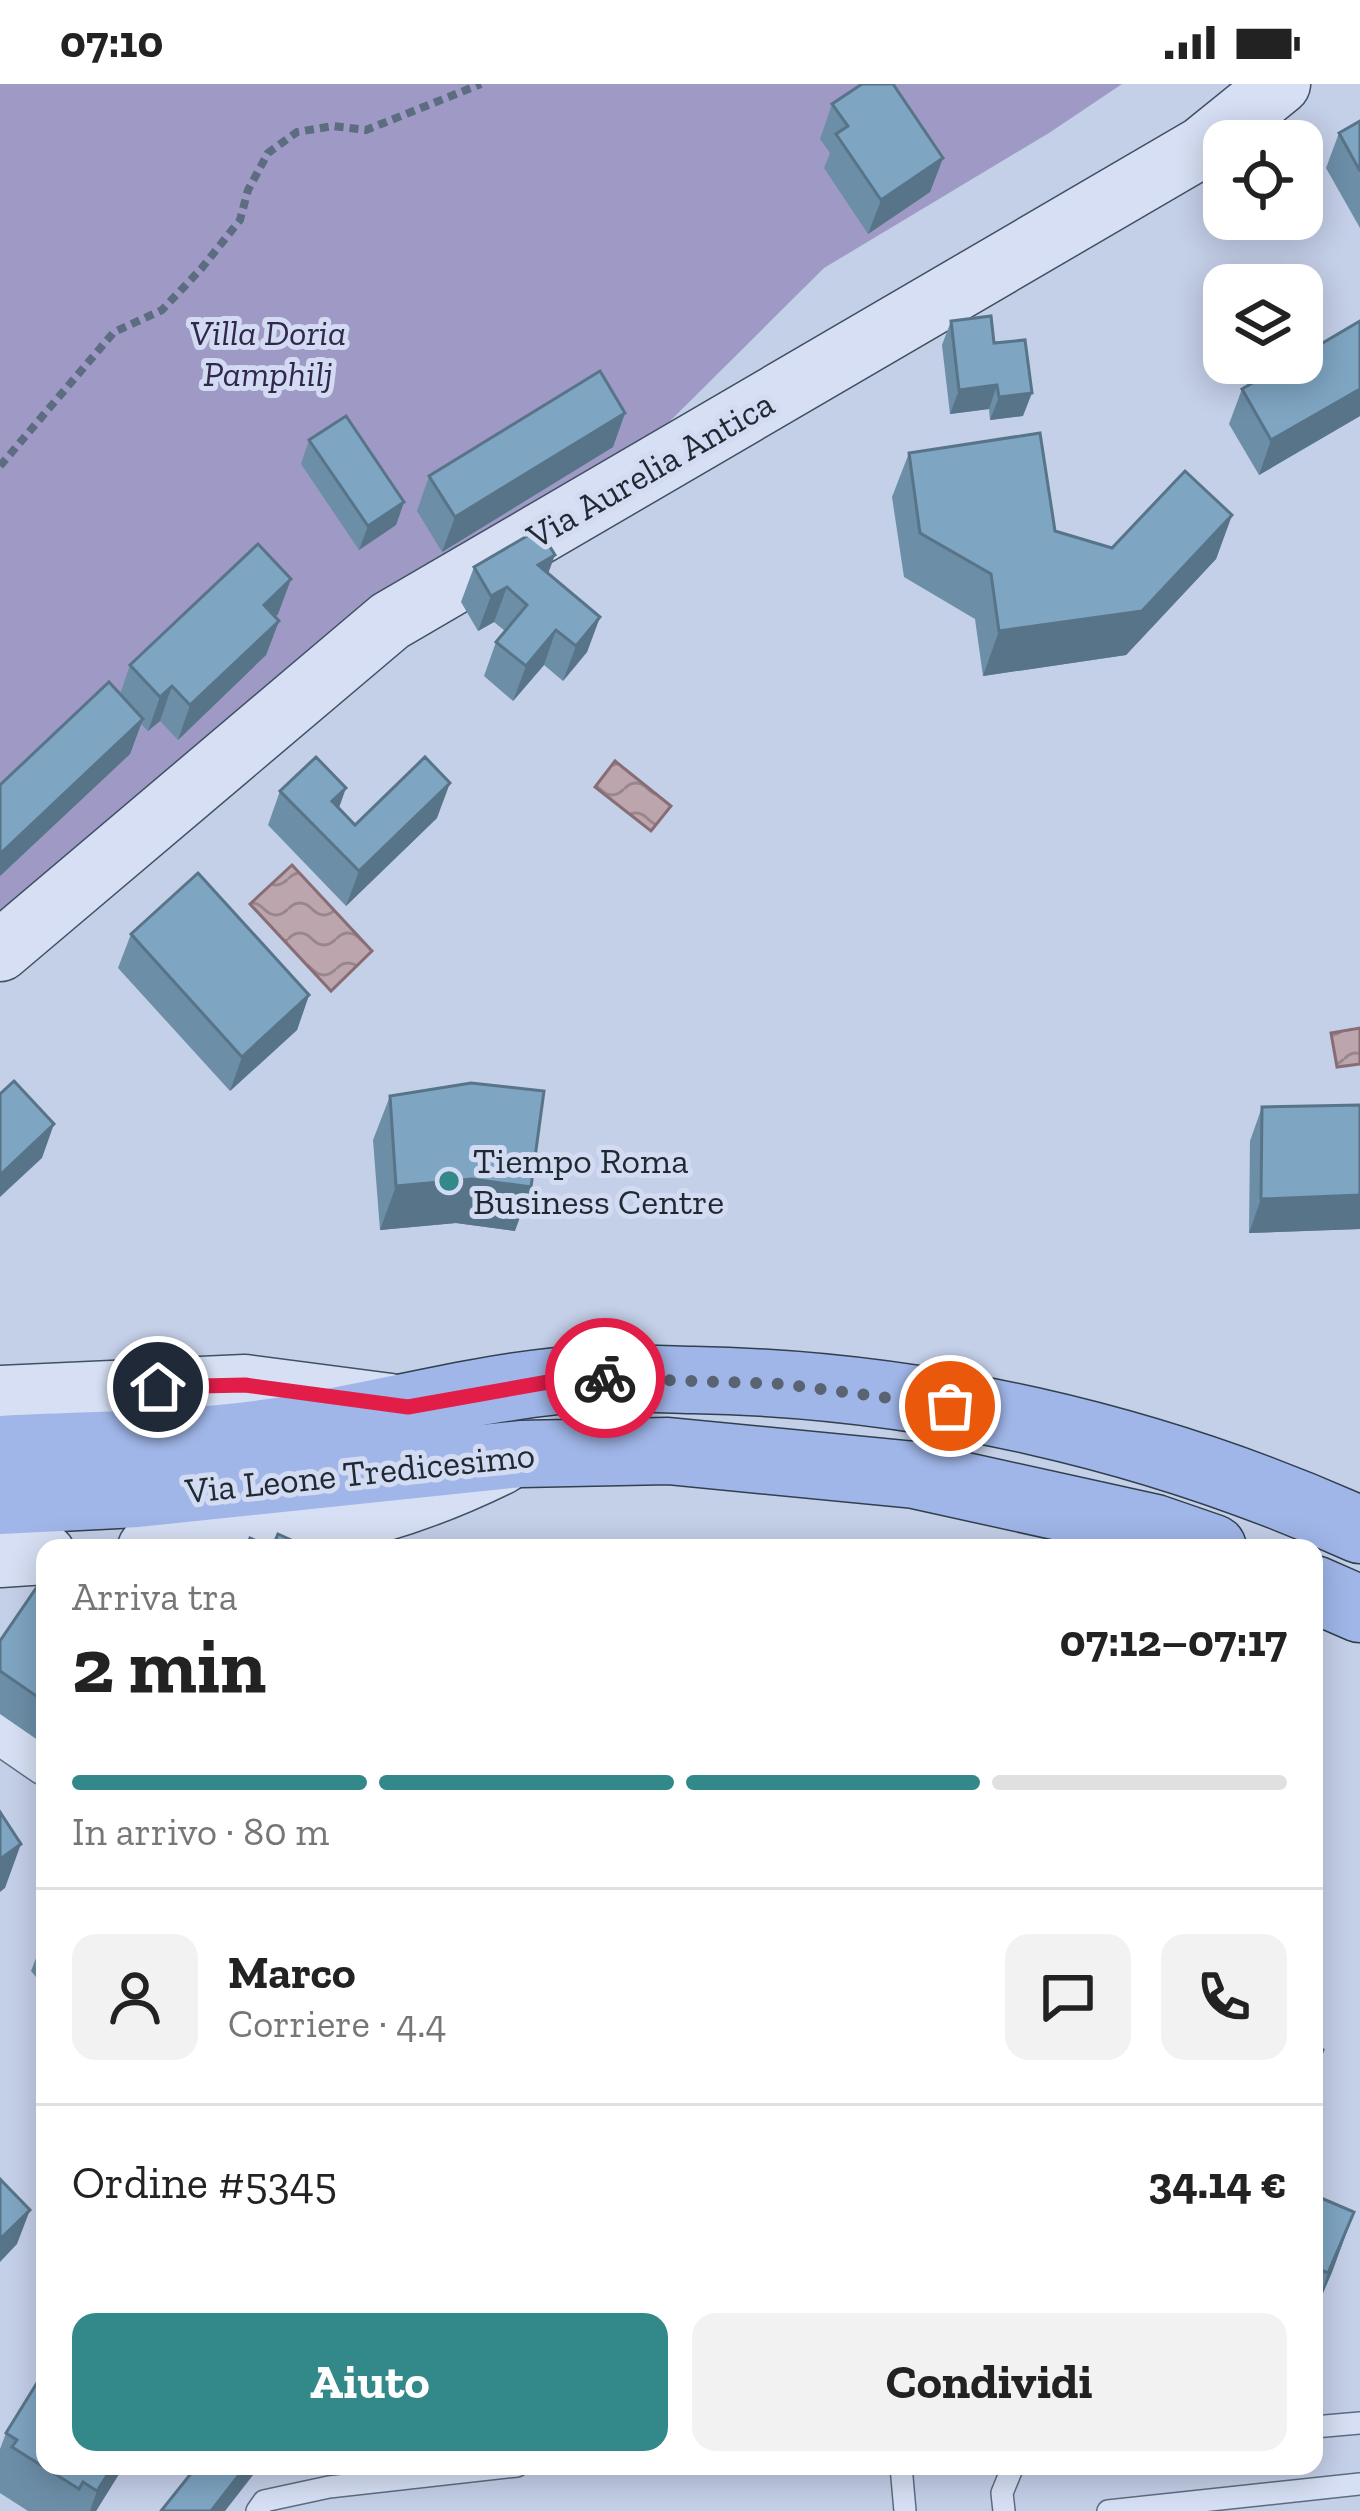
<!DOCTYPE html>
<html lang="it">
<meta charset="utf-8">
<style>
:root{--surface:#fff;--page:#f2f2f2;--text:#222;--muted:#767676;--line:#e0e0e0;--accent:#338989}
body{margin:0;font-family:"Zilla Slab",serif;background:var(--page);color:var(--text);height:100vh;display:flex;flex-direction:column;font-size:45px;white-space:nowrap}
*{box-sizing:border-box;margin:0}
p{font-size:39px;color:var(--muted)}
.icon{flex:none;width:66px;height:66px;fill:none;stroke:currentColor;stroke-width:2;stroke-linecap:round;stroke-linejoin:round}
.map{position:relative;flex:1;overflow:hidden}
.side{position:absolute;left:36px;top:1455px;width:1287px;height:936px;display:flex;flex-direction:column;background:var(--surface);border-radius:24px;box-shadow:0 6px 30px #0003}
.side>*{flex:none}
.tools{position:absolute;left:1203px;top:36px;display:grid;gap:24px}
.tools a{display:grid;place-items:center;width:120px;height:120px;border-radius:24px;background:var(--surface);box-shadow:0 6px 30px #0003;font-size:60px}
.pin{position:absolute;display:grid;place-items:center;width:102px;height:102px;color:#fff;margin:-51px;border:6px solid #fff;border-radius:50%;box-shadow:0 3px 12px #0007}
.courier{position:absolute;display:grid;place-items:center;width:120px;height:120px;margin:-60px;border:9px solid #e11d48;border-radius:50%;background:#fff;color:#222;box-shadow:0 3px 15px #0007}
.summary em{font-style:normal;font-weight:700}
.summary div{display:flex;flex-direction:column-reverse}
.summary{display:flex;align-items:center;justify-content:space-between;height:204px;padding:0 36px}
h1{font-size:78px;font-weight:700;line-height:90px}
.bar{display:grid;grid-template-columns:repeat(4,1fr);gap:18px 12px;align-content:center;height:144px;padding:0 36px}
.bar i{height:15px;border-radius:9px;background:var(--line)}
.bar .current{background:var(--accent)}
.bar p{grid-column:span 4}
.line{display:flex;align-items:center;gap:30px;padding:0 36px;border-top:3px solid var(--line)}
.line div{flex:1}
.round{display:grid;place-items:center;flex:none;width:126px;height:126px;border-radius:24px;background:var(--page)}
.action{display:flex;gap:24px;margin-top:auto;padding:24px 36px}
.action a{flex:1;height:138px;border-radius:24px;background:var(--accent);color:#fff;font-size:48px;font-weight:700;line-height:138px;text-align:center}
.action a+a{background:var(--page);color:var(--text)}
.status{display:flex;justify-content:space-between;align-items:center;height:84px;padding:0 60px;background:var(--surface);direction:ltr}
.status svg{height:33px;fill:currentColor}
.map>svg:first-child{display:block}
.park{fill:#9f99c5}
.water{fill:url(#water-waves);stroke:#896d74;stroke-width:3}
.lines{fill:none;stroke-linecap:round;stroke-linejoin:round}
.lane-casing{stroke:#5c6d81;stroke-width:24}
.street-casing{stroke:#5c6d81;stroke-width:45}
.secondary-casing{stroke:#405163;stroke-width:63}
.primary-casing{stroke:#30404f;stroke-width:69}
.path{stroke:#5c6d81;stroke-width:8;stroke-dasharray:9 6;stroke-linecap:butt}
.lane{stroke:#d6dff4;stroke-width:21}
.street{stroke:#d6dff4;stroke-width:42}
.secondary{stroke:#d6dff4;stroke-width:60}
.primary{stroke:#a0b6e8;stroke-width:66}
.wall{fill:#6c8ea7}
.shaded-wall{fill:#587488}
.building{fill:#7ea5c2;stroke:#587488;stroke-width:3}
.done{stroke:#596372;stroke-width:12;stroke-dasharray:0 21.6}
.route{stroke:#e11d48;stroke-width:15}
.poi-dot{fill:#338989;stroke:#d2dbf1;stroke-width:4.5}
.labels{text-anchor:middle;stroke-width:10;stroke-linejoin:round;paint-order:stroke}
.park-label{font-size:36px;font-style:italic;fill:#31284d;stroke:#d2dbf1}
.street-label{font-size:36px;fill:#1f2933;stroke:#d2dbf1}
.poi-label{font-size:36px;fill:#1f2933;stroke:#d2dbf1;text-anchor:start}
</style>
<div class="status"><b>07:10</b><svg viewBox="0 0 49 12"><path d="M0 12V9h3v3zM5 12V6h3v6zM10 12V3h3v9zM15 12V0h3v12zM26 1h20v11H26zM47 4h2v5h-2z"/></svg></div>
<div class="map">
<svg width="1360" height="2427" viewBox="0 0 1360 2427">
<defs>
<pattern id="water-waves" width="16" height="10" patternUnits="userSpaceOnUse" patternTransform="scale(3)"><rect width="16" height="10" fill="#bca5ac"/><path d="M0 5q4-4 8 0t8 0" fill="none" stroke="#98868d"/></pattern>
</defs>
<rect width="100%" height="100%" fill="#c4cfe8"/>
<polygon class="park" points="0,0 1122,0 1049,49 824,184 664,343 0,837"/>
<g class="water">
<polygon points="615,677 671,722 651,747 595,703"/>
<polygon points="292,781 372,867 331,907 250,820"/>
<polygon points="1360,944 1360,980 1337,983 1331,949"/>
</g>
<g class="lines">
<defs>
<g id="lane">
<polyline points="1314,2343 1360,2339"/>
<polyline points="901,2382 905,2427"/>
<polyline points="257,2427 264,2417 329,2403 517,2382"/>
<polyline points="1004,2427 1002,2409 1013,2382"/>
<polyline points="1108,2427 1360,2400"/>
</g>
<polyline id="street" points="0,1649 45,1680"/>
<g id="secondary">
<polyline points="0,867 390,537 1202,63 1280,0"/>
<polyline points="0,1312 245,1301 390,1320"/>
<path d="M148 1464C285 1452 376 1442 501 1380"/>
<polyline points="0,1473 45,1470"/>
</g>
<g id="primary">
<path d="M0 1365C90 1360 182 1361 271 1348 367 1334 461 1307 557 1297 602 1292 647 1295 693 1296 922 1300 1151 1352 1360 1446"/>
<polyline points="0,1417 137,1410 521,1370 668,1367 915,1391 1155,1444 1213,1464"/>
<polyline points="1314,1505 1360,1525"/>
</g>
</defs>
<use href="#lane" class="lane-casing"/>
<use href="#street" class="street-casing"/>
<use href="#secondary" class="secondary-casing"/>
<use href="#primary" class="primary-casing"/>
<polyline class="path" points="0,382 114,248 162,226 201,185 240,136 248,106 268,69 297,48 333,42 366,46 481,0"/>
<use href="#lane" class="lane"/>
<use href="#street" class="street"/>
<use href="#secondary" class="secondary"/>
<use href="#primary" class="primary"/>
</g>
<g class="wall">
<polygon points="832,20 943,74 930,108 868,150 824,84 830,69 820,55"/>
<polygon points="1360,37 1360,144 1326,84 1339,49"/>
<polygon points="951,237 994,259 1023,332 990,336 989,325 950,330 942,261"/>
<polygon points="1360,237 1360,332 1259,391 1229,340 1242,305"/>
<polygon points="625,329 613,363 442,468 417,427 429,392"/>
<polygon points="309,356 404,418 396,441 359,466 301,380"/>
<polygon points="909,369 1055,447 1112,464 1232,431 1216,475 1126,571 983,592 975,535 904,493 892,413"/>
<polygon points="474,483 548,489 600,533 587,568 563,597 544,581 513,617 484,592 496,558 505,547 494,538 478,547 461,518"/>
<polygon points="291,495 278,530 275,533 279,537 266,571 178,656 160,637 148,647 141,640 130,670 0,792 0,701 120,610 130,581"/>
<polygon points="280,707 339,724 355,741 437,734 346,822 268,741"/>
<polygon points="131,850 309,911 297,946 230,1007 118,884"/>
<polygon points="390,1012 515,1147 456,1139 380,1146 373,1056"/>
<polygon points="1360,1021 1360,1145 1249,1149 1250,1057 1262,1023"/>
<polygon points="45,1491 45,1661 0,1630 0,1557"/>
<polygon points="45,1851 45,1904 31,1887"/>
<polygon points="1314,2111 1354,2128 1332,2188 1314,2230"/>
<polygon points="45,2286 45,2382 124,2382 96,2427 28,2427 0,2409 0,2365 6,2349"/>
</g>
<g class="shaded-wall">
<polygon points="943,74 930,108 868,150 881,116"/>
<polygon points="997,301 989,325 950,330 959,306"/>
<polygon points="1360,305 1360,332 1259,391 1271,356"/>
<polygon points="1032,309 1023,332 990,336 999,313"/>
<polygon points="625,329 613,363 442,468 455,433"/>
<polygon points="404,418 396,441 359,466 368,442"/>
<polygon points="1232,431 1216,475 1126,571 983,592 999,547"/>
<polygon points="555,471 542,506 538,481"/>
<polygon points="291,495 278,530 252,555 264,521"/>
<polygon points="507,503 494,538 478,547 491,512"/>
<polygon points="600,533 587,568 563,597 576,562"/>
<polygon points="279,537 266,571 178,656 190,621"/>
<polygon points="556,546 544,581 513,617 526,582"/>
<polygon points="172,602 160,637 148,647 160,613"/>
<polygon points="143,635 130,670 0,792 0,770"/>
<polygon points="450,699 437,734 346,822 359,787"/>
<polygon points="346,704 334,738 332,717"/>
<polygon points="309,911 297,946 230,1007 242,973"/>
<polygon points="54,1040 42,1074 0,1113 0,1091"/>
<polygon points="472,1095 531,1103 515,1147 456,1139 380,1146 396,1102"/>
<polygon points="1360,1111 1360,1145 1249,1149 1261,1115"/>
<polygon points="21,1760 5,1804 0,1808 0,1775"/>
<polygon points="30,2126 17,2160 0,2178 0,2155"/>
<polygon points="1354,2128 1332,2188 1314,2230 1328,2189"/>
<polygon points="113,2382 124,2382 96,2427 90,2427 97,2407"/>
<polygon points="246,2382 260,2382 225,2427 211,2427"/>
</g>
<g class="building">
<polygon points="862,0 893,0 943,74 881,116 836,50 848,42 832,20"/>
<polygon points="1360,37 1360,87 1339,49"/>
<polygon points="991,232 994,259 1025,256 1032,309 999,313 997,301 959,306 951,237"/>
<polygon points="1360,237 1360,305 1271,356 1242,305 1287,279 1302,279 1302,271"/>
<polygon points="600,287 625,329 455,433 429,392"/>
<polygon points="346,332 404,418 368,442 309,356"/>
<polygon points="1040,349 1055,447 1112,464 1185,387 1232,431 1142,527 999,547 991,490 920,449 909,369"/>
<polygon points="539,445 555,471 538,481 600,533 576,562 556,546 526,582 496,558 527,521 507,503 491,512 474,483"/>
<polygon points="258,460 291,495 264,521 279,537 190,621 172,602 160,613 130,581"/>
<polygon points="109,598 143,635 0,770 0,701"/>
<polygon points="316,673 346,704 332,717 355,741 425,673 450,699 359,787 280,707"/>
<polygon points="198,789 309,911 242,973 131,850"/>
<polygon points="14,997 54,1040 0,1091 0,1010"/>
<polygon points="471,999 544,1007 531,1103 472,1095 396,1102 390,1012"/>
<polygon points="1360,1021 1360,1111 1261,1115 1262,1023"/>
<polygon points="278,1450 309,1464 246,1464 250,1454 272,1464"/>
<polygon points="45,1491 45,1618 0,1587 0,1557"/>
<polygon points="0,1728 21,1760 0,1775"/>
<polygon points="1314,1963 1323,1966 1314,1987"/>
<polygon points="0,2095 30,2126 0,2155"/>
<polygon points="1314,2111 1354,2128 1328,2189 1314,2183"/>
<polygon points="45,2286 45,2382 113,2382 97,2407 83,2398 79,2405 12,2363 17,2356 6,2349"/>
<polygon points="197,2382 246,2382 211,2427 161,2427"/>
</g>
<g class="lines">
<polyline class="done" points="605,1294 783,1300 950,1322"/>
<polyline class="route" points="158,1303 245,1301 408,1323 554,1297 605,1294"/>
</g>
<circle class="poi-dot" cx="449" cy="1097" r="12"/>
<g class="labels">
<g class="park-label">
<text x="268" y="261">Villa Doria<tspan x="268" dy="41">Pamphilj</tspan></text>
</g>
<g class="street-label">
<text transform="translate(650 385) rotate(-30)" y="13">Via Aurelia Antica</text>
<text transform="translate(360 1388) rotate(-6)" y="13">Via Leone Tredicesimo</text>
</g>
<g class="poi-label">
<text x="473" y="1089">Tiempo Roma<tspan x="473" dy="41">Business Centre</tspan></text>
</g>
</g>
</svg>
<div class="tools">
<a><svg class="icon" aria-label="locate" viewBox="0 0 24 24"><circle cx="12" cy="12" r="6"/><path d="M12 2v4M12 18v4M2 12h4M18 12h4"/></svg></a>
<a><svg class="icon" aria-label="layers" viewBox="0 0 24 24"><path d="M12 4l9 5-9 5-9-5zM3 14l9 5 9-5"/></svg></a>
</div>
<div class="pin" style="left:950px;top:1322px;background:#ea580c"><svg class="icon" aria-label="bag" viewBox="0 0 24 24"><path d="M5 8h14l-1 12H6zM9 8a3 3 0 0 1 6 0"/></svg></div>
<div class="pin" style="left:158px;top:1303px;background:#1f2937"><svg class="icon" aria-label="home" viewBox="0 0 24 24"><path d="M3 11l9-7 9 7M6 9v11h12V9"/></svg></div>
<div class="courier" style="left:605px;top:1294px"><svg class="icon" aria-label="bike" viewBox="0 0 24 24"><circle cx="6" cy="16" r="4"/><circle cx="18" cy="16" r="4"/><path d="M6 16l4-8h5l3 8M10 8l3 8H6M13 5h3"/></svg></div>
<section class="side">
<div class="summary"><div><h1>2 min</h1><p>Arriva tra</p></div><em>07:12–07:17</em></div>
<div class="bar"><i class="current"></i><i class="current"></i><i class="current"></i><i></i><p>In arrivo · 80 m</p></div>
<div class="line" style="height:216px"><a class="round"><svg class="icon" aria-label="person" viewBox="0 0 24 24"><circle cx="12" cy="8" r="4"/><path d="M4 21q1-7 8-7t8 7"/></svg></a><div><b>Marco</b><p>Corriere · 4.4</p></div><a class="round"><svg class="icon" aria-label="chat" viewBox="0 0 24 24"><path d="M4 5h16v11H9l-5 4z"/></svg></a><a class="round"><svg class="icon" aria-label="phone" viewBox="0 0 24 24"><path d="M5 4h4l2 5-3 2q2 4 5 5l2-3 5 2v4C11 20 4 13 5 4z"/></svg></a></div>
<div class="line" style="height:156px"><div>Ordine #5345</div><b>34.14 €</b></div>
<div class="action"><a>Aiuto</a><a>Condividi</a></div>
</section>
</div>
